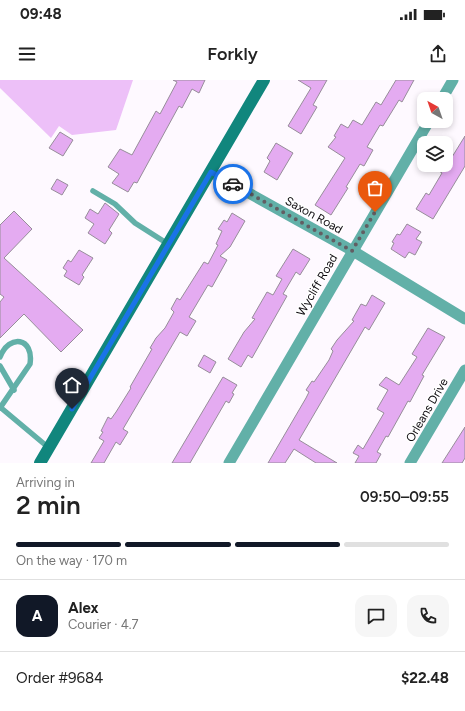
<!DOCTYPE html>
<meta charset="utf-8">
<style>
:root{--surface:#fff;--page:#f6f6f6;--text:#222;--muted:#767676;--line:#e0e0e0;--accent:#111827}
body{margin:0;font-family:Figtree,sans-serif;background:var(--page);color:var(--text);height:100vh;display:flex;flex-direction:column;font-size:15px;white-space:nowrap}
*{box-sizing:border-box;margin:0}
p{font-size:13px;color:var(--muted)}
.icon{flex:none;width:22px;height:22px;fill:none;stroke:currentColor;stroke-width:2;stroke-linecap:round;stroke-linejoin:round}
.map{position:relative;height:383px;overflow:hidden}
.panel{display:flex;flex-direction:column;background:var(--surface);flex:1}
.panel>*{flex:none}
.needle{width:26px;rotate:320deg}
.fabs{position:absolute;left:417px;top:12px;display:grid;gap:8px}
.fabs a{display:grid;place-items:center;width:36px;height:36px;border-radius:8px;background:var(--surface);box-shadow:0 2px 6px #0003;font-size:20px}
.pin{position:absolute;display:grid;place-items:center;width:34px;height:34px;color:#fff;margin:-41px -17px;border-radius:50% 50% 50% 0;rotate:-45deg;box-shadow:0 0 4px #0007}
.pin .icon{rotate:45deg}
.courier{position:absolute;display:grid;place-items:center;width:40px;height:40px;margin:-20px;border:3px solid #1a73e8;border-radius:50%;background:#fff;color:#222;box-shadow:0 1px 5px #0007}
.head em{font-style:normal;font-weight:600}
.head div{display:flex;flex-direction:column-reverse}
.head{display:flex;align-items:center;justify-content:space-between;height:68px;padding:0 16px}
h1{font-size:26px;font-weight:600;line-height:30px}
.bar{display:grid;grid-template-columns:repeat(4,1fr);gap:6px 4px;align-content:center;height:48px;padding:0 16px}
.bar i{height:5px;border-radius:3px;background:var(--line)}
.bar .active{background:var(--accent)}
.bar p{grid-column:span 4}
.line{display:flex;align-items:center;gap:10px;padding:0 16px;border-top:1px solid var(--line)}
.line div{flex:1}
.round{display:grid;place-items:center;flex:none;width:42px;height:42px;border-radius:12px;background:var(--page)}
.status{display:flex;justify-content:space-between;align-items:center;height:28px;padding:0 20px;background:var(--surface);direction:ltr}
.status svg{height:11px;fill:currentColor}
header{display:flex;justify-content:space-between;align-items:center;height:52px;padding:0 16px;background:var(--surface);font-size:18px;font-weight:600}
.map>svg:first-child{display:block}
.green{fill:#edc0f8}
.building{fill:#e4abf1;stroke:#978d9a}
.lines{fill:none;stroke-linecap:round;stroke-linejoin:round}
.lane{stroke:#62b0a8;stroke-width:5.5}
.street{stroke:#62b0a8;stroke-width:11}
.secondary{stroke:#11867d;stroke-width:12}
.done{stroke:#625e63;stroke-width:4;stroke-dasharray:0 7.2}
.route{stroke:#1a73e8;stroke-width:5}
.labels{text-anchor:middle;stroke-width:3;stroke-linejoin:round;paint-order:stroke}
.street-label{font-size:12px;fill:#0e0a0f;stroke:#fff}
</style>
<div class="status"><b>09:48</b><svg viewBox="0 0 49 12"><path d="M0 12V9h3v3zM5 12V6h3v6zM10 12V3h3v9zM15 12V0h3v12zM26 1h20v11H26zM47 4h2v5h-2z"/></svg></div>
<header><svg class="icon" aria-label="menu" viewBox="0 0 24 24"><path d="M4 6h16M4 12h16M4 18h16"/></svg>Forkly<svg class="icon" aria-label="share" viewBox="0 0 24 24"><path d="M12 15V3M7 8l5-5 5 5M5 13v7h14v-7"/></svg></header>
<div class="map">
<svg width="465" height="383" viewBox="0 0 465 383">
<rect width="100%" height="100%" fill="#fef9ff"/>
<polygon class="green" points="0,0 133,0 116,50 72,55 59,46 51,58 0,8"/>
<g class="building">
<polygon points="173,0 205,0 199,13 192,9 182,28 179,26 137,103 134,102 128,112 112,103 119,94 108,87 120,69 132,75 156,31 160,34 177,2"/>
<polygon points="298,0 327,0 313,25 317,27 301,54 288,46 311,8"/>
<polygon points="396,0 414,0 402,22 399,20 383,46 380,45 367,67 373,70 364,86 360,84 346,107 348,108 331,135 315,125 345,78 328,67 336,57 334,56 341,44 348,48 353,40 362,45 376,22 381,25"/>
<polygon points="60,52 73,60 63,76 49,68"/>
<polygon points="465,56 465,86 433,139 416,129 426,113 429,115 442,93 439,91 443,85 446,85 446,79 448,75 452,77"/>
<polygon points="276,63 293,73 277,100 264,92 270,81 267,78"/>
<polygon points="57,99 68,105 62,115 51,109"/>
<polygon points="105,123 119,134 109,150 112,153 105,164 88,153 94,144 85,138 90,129 98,134"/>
<polygon points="14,131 32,149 4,178 83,250 61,272 24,234 0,258 0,222 4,217 0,214 0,145"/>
<polygon points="232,133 245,141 230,167 220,176 227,180 212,207 208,205 189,237 196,241 187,256 180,252 123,349 128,352 120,365 116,362 104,383 91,383 104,361 99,358 103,352 101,351 108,337 111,339 116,332 131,308 130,307 152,269 150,268 156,258 165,248 174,232 171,229 177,218 180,220 204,182 208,184 218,165 216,164 222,151 218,149 224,140 227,142"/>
<polygon points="407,144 421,152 416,159 422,162 415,175 409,172 405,178 391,169 394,163 392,162 397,154 400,155"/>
<polygon points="293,169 310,179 300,195 296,192 283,214 287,216 252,278 248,275 241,287 228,279 244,252 255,239 252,238 267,212 273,215 282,199 276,196"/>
<polygon points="79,170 93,178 82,195 84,197 79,205 64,196 67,191 63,188 68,180 71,182"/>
<polygon points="372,215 385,223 369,250 365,247 299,360 337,383 316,383 294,369 285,383 268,383 306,318 309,312 306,310 312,301 314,302 329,280 333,271 331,269 337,260 354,241 352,240 361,224 366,226"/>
<polygon points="428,248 445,257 422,295 424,296 410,322 408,321 388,357 386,356 377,372 381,374 376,383 355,383 359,376 353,373 358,365 363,369 384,333 377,329 388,310 379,305 386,297 399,305 417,277 412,274"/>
<polygon points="204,275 216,282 210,293 198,286"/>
<polygon points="223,297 237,305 232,313 234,314 229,323 226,321 190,383 172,383"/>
<polygon points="465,347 465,378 462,383 442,383"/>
</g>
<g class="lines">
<g class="lane">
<polyline points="93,111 115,124 135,143 168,164"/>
<path d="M0 277C9 254 34 257 30 284L0 328"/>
<polyline points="0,286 14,310"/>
<polyline points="0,327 49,368"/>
</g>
<g class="street">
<polyline points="442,19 453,0"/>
<polyline points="211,92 353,171 465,239"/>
<polyline points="229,383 429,41"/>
<polyline points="410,383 465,290"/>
</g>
<polyline class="secondary" points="40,383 264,0"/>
</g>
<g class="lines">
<polyline class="done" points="233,104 352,171 375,132"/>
<polyline class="route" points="72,329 211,92 233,104"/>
</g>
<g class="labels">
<g class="street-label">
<text transform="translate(314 135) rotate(29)" y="4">Saxon Road</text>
<text transform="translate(317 205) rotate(-60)" y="4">Wycliff Road</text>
<text transform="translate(427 330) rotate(-60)" y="4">Orleans Drive</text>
</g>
</g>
</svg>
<div class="fabs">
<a><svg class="needle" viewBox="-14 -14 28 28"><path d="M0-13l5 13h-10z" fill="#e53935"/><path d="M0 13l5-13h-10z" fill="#767676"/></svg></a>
<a><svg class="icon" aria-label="layers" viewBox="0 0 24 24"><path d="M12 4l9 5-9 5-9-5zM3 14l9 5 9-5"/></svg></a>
</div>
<div class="pin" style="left:375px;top:132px;background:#ea580c"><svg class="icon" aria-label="bag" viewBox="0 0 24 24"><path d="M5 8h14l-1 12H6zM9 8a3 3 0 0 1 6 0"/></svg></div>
<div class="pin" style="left:72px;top:329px;background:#1f2937"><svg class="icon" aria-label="home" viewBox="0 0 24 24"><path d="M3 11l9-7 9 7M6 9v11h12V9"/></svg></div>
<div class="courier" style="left:233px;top:104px"><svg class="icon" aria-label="car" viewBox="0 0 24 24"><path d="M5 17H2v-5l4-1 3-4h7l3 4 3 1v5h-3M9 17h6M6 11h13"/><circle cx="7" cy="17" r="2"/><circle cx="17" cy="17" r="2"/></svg></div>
</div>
<section class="panel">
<div class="head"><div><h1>2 min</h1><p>Arriving in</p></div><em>09:50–09:55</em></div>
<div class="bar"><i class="active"></i><i class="active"></i><i class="active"></i><i></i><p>On the way · 170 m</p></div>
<div class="line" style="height:72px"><b class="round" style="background:var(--accent);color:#fff">A</b><div><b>Alex</b><p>Courier · 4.7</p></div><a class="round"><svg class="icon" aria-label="chat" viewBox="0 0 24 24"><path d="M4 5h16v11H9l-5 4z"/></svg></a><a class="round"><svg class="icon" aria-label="phone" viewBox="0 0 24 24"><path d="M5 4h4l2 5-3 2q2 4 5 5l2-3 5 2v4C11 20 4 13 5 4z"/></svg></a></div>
<div class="line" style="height:52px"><div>Order #9684</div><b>$22.48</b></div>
</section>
